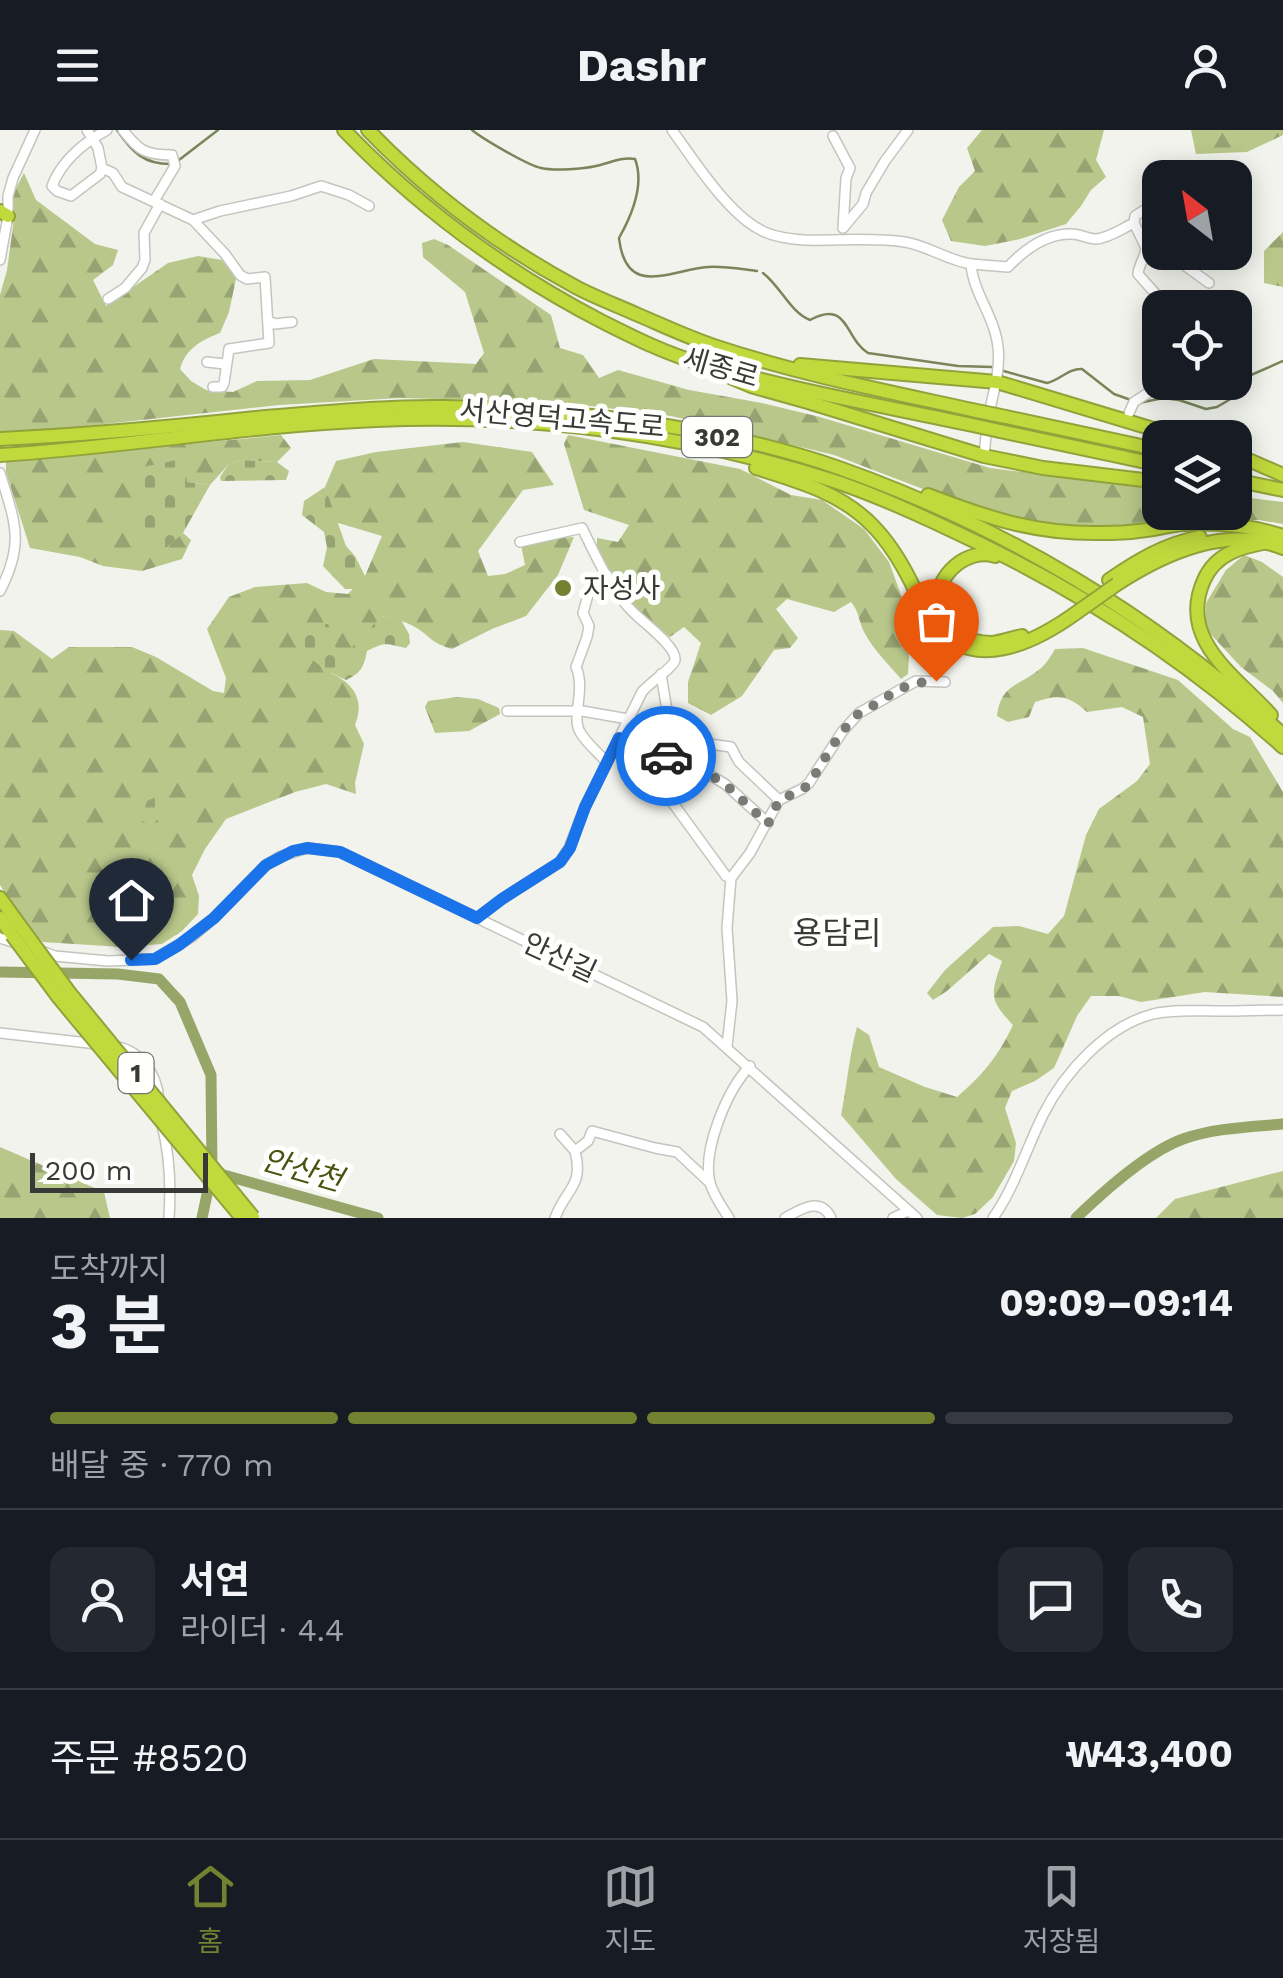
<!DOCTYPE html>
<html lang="ko">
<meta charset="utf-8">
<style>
:root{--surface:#171b24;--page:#242831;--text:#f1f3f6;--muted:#9ea1a6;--line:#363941;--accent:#738230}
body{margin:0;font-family:"Work Sans","Noto Sans KR",sans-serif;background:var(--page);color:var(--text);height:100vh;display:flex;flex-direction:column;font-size:38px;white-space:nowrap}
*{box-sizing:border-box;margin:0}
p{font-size:32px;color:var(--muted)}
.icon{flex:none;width:55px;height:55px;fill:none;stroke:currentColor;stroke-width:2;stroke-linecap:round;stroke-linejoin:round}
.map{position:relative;height:1088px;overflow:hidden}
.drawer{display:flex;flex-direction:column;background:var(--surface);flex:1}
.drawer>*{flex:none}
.needle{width:65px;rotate:329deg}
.controls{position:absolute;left:1142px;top:30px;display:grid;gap:20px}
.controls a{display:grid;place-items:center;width:110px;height:110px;border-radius:20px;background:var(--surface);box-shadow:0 5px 25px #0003;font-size:50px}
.scale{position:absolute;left:30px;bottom:25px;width:178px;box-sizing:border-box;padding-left:10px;border:5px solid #393a37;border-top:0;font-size:28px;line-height:35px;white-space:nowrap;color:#393a37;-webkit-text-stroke:8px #fffffe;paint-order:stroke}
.pin{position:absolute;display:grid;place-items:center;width:85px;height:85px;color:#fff;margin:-102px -42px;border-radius:50% 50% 50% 0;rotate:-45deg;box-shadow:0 0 10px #0007}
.pin .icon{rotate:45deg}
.courier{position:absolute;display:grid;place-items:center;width:100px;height:100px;margin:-50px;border:8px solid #1a73e8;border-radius:50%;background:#fff;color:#222;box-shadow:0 2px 12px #0007}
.summary em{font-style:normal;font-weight:700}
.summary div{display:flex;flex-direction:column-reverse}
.summary{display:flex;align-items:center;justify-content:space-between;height:170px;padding:0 50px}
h1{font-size:65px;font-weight:700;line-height:75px}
.bar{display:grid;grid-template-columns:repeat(4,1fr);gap:15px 10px;align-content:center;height:120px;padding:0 50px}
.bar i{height:12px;border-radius:8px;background:var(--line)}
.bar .current{background:var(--accent)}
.bar p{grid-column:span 4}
.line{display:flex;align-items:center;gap:25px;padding:0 50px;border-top:2px solid var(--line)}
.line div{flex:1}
.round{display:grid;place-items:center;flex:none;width:105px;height:105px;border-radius:20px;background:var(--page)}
header{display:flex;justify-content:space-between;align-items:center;height:130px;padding:0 50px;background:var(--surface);font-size:45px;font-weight:700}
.tab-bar{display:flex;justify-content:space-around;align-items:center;height:140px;border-top:2px solid var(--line);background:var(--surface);font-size:28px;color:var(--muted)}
.tab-bar a{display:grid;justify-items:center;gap:5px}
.tab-bar .current{color:var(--accent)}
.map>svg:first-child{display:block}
.forest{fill:url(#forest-firs)}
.cemetery{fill:url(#cemetery-stones)}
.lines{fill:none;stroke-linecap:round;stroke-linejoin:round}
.stream{stroke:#7b855a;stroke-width:2.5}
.river{stroke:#97a569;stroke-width:11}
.minor-casing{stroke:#c3c5be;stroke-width:12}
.highway-casing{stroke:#91a23b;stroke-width:16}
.minor{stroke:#fff;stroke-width:9}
.highway{stroke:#c0da3d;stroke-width:12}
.highway-bridge-casing{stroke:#91a23b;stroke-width:16;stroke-linecap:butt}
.highway-bridge{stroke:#c0da3d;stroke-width:12}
.done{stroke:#797b76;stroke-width:10;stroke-dasharray:0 18}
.route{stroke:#1a73e8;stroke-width:12}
.poi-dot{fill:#738230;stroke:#fffffe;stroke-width:4}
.labels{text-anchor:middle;stroke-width:10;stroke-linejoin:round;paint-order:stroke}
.shield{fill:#fffffe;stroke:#747573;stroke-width:2.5}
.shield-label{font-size:25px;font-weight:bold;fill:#393a37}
.street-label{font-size:28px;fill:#393a37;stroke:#fffffe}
.poi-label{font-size:28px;fill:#393a37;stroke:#fffffe;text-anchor:start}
.water-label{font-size:30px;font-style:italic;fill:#48540f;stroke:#fffffe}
.quarter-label{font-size:32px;fill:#393a37;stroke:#fffffe}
</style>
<header><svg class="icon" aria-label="menu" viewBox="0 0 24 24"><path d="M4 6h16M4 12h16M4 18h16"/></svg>Dashr<svg class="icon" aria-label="person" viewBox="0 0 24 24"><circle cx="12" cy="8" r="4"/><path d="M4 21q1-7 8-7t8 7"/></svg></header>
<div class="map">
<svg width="1283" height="1088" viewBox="0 0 1283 1088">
<defs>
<pattern id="forest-firs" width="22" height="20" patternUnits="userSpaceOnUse" patternTransform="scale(2.5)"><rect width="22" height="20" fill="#b9c78b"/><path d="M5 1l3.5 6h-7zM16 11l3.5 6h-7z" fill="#97a372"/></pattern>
<pattern id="cemetery-stones" width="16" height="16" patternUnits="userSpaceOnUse" patternTransform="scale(2.5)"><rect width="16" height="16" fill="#b9c78b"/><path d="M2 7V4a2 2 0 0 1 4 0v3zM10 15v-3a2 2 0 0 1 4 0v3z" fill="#97a372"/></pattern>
</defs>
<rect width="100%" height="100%" fill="#f1f3ec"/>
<g class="forest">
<polygon points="982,0 1104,0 1096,30 1106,47 1091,60 1081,76 1066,94 1020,109 985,116 951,111 942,90 959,57 975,41 967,18"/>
<polygon points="1191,0 1283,0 1283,5 1247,22 1196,24"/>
<path d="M24 43 36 70 95 114 118 120 113 135 93 150 106 176 168 133 198 126 222 130 236 149 229 182 220 203C202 210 186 218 180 239L191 251 206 260 233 262 257 251 310 250 374 229 476 234 484 223 465 162 423 127 422 113 434 109 448 115 551 185 560 218 583 225 599 248 618 240 689 260 762 273 820 287 990 338 1160 360V382H1235V366L1283 372V394L1259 390 1178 391 1119 398 1068 396 1016 389 970 377 834 325 671 286 558 272 400 268 279 275 41 301 0 302V165L7 140 14 89V62Z"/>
<polygon points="1283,102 1283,157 1264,153 1264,121"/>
<polygon points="281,305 291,318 277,332 241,330 228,335 210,355 187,352 164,419 183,403 191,410 182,429 142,441 103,436 80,427 30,418 6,342 6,332"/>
<path d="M568 305 740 339 791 365 822 370 864 399 889 432 904 473 909 527 908 544 901 549C888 534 873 519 864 502 859 492 859 481 851 472L834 482 787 469 776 479 798 508 790 518 774 520 742 566 711 585 688 573V552L701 513 684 497 670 507 646 491 629 473 597 418V408L618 412 629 395 584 380 564 314Z"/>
<path d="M463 312 532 322 554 355 523 360 478 421 488 446 505 444 525 435 521 415 557 408 574 407 558 445 526 486 492 499 452 519C429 512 433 508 415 497 405 491 394 489 382 486L340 531 331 543C354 554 365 570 355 595L364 614 355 653 356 664 326 654 295 662 226 689 205 719 192 745 199 766 198 784 182 801 162 814 121 817 43 812 28 799 0 755V500L14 501 52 529 69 517H132L156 527 213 561 224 563 226 548 207 499 229 467 255 457 307 453 326 462 348 464 365 446 382 406 335 392 325 357 336 331 376 322Z"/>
<polygon points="1244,425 1262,432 1283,447 1283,573 1273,561 1241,537 1205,498 1206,473 1226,440"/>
<path d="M1083 518 1178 550 1233 599 1250 607 1283 662V867L1205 862 1141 872 1119 866H1091L1077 886 1054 938 1035 951 1012 961 1005 978 1016 1013 1014 1031 993 1067 975 1084 962 1088 937 1085 896 1049 841 985C847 956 849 926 857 897L869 905 879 937 925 957 957 967C982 946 999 925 1013 895 988 869 991 864 1002 831L989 824 947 861 933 870 927 863 945 840 993 797 1019 796 1048 804 1064 786 1086 705 1099 679 1137 651 1150 634 1143 587 1122 577 1087 582C1068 565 1059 564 1035 572L1029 587 1008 592 997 586C1001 554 1019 556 1040 539 1046 534 1051 526 1055 519Z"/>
<polygon points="457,567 478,569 499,578 500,584 469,601 435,603 425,577 428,571"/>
<polygon points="0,1017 104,1062 110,1088 0,1088"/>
<polygon points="1283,1041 1283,1088 1156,1088 1175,1069"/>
</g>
<g class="cemetery">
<polygon points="182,329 187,352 210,355 183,403 165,419 145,410 132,354 143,337"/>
<polygon points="241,330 277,332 289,341 286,350 221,351 220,347 228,335"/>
<polygon points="325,357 346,416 355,426 365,446 354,459 345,459 323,436 327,417 324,402 302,385 304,371"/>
<path d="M368 457 374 461 377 480 382 486 401 490 409 504 410 513 406 518C386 514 387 511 367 521 364 537 361 543 346 550 326 541 305 528 296 508L311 496 328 494 340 530 377 491 365 472 363 462Z"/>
<polygon points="156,667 161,670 164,679 154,694 143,692 142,687 147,671"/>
</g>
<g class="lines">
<g class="stream">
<path d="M117 0C132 22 144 35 173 34"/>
<path d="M472 0C483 9 529 36 541 38 555 41 583 39 596 36 610 33 620 27 635 29 645 55 632 85 619 108 626 169 669 140 708 137 724 136 740 139 757 141"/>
<polyline points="179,30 218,0"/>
<path d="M763 143C781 157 791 183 810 190 849 169 844 208 868 223L958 236 992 237"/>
<path d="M1000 240 1047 253C1060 250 1069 238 1082 239L1114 264 1131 270"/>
<polyline points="1139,273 1163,268 1179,270 1206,279 1217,277 1234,267 1251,245 1283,231"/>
</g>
<g class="river">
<polyline points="0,842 118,844 159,849 180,872 211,945 212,1041 202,1088"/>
<polyline points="213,1042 378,1088"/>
<path d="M1076 1088C1103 1062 1147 1022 1183 1009 1214 998 1250 997 1283 994"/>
</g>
<defs>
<g id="minor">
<polyline points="87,0 98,18 102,38 113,43 122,57 193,90 225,124 240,145 247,149 265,147 269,213 229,219 224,253 222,257 213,257"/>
<path d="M123 0C139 21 146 25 172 25L175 36 154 71"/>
<path d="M672 0C693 29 727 82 759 99 772 107 789 109 804 110 837 111 872 107 905 112 928 116 947 130 971 134 973 163 995 187 998 217 1001 243 991 269 987 295 986 305 985 316 984 326"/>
<polyline points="833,6 850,38 846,48 843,98"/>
<path d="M102 38 100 44 71 66 57 61 52 56C62 30 83 13 107 0"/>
<polyline points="1235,52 1241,51"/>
<polyline points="193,90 220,81 291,66 321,56 349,65 369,76"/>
<polyline points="1134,93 1146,118 1153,125 1180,132 1209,153"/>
<polyline points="843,98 863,74 866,63 885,31 908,0"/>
<path d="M1146 118C1145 128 1139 134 1138 144L1160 169 1163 178"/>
<polyline points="0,130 8,86 8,66 13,48 35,0"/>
<path d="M971 134 1008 137C1025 119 1046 103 1072 104 1080 104 1088 109 1096 109 1109 108 1123 98 1134 93L1135 86 1160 70"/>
<polyline points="108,169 125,158 142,138 145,130 144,103 160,74"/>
<polyline points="268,191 275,194 292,192"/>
<polyline points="207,232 225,234"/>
<polyline points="1129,283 1134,272 1154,259 1153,225 1160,192"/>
<path d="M0 343C15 392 25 413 0 461"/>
<polyline points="661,544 671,605 684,621 680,631"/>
<polyline points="507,581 582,581 628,589"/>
<polyline points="619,608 710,645 725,654 768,693"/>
<polyline points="702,613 731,617 739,632 779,670"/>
<polyline points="678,631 667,665 726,746 731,748"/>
<path d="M607 633C599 623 586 613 580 602 571 587 586 559 576 537L587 507 589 496 583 483 588 465 607 445"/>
<path d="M477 788 502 769 560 732 569 718 585 677 642 562C649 553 674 537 675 530 677 517 644 493 635 484 612 463 596 426 582 398L520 412"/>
<polyline points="0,808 19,814"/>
<polyline points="39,820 55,826 108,831 155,829 193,806 214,788 266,735 279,727 307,718 340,722 703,897 917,1088"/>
<polyline points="0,903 97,914"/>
<path d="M112 916C140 919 157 943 159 970"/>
<polyline points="727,916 732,871 727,798 731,748 750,723 779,670 802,659 809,653 842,602 859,583 916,551 945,552"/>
<path d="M162 995C170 1026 171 1057 169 1088"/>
<polyline points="560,1004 575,1021"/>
<path d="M555 1088C566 1058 584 1057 575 1021L588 1011 592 1001 655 1018 677 1022 710 1053"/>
<path d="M729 1088C722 1077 714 1066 710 1053 702 1020 727 960 750 936"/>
<path d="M785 1088C801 1079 821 1066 831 1088"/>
<polyline points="893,1088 908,1081"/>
<path d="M993 1088C1015 1057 1026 1019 1043 985 1064 943 1106 896 1153 884 1175 879 1199 881 1222 881 1242 881 1263 880 1283 880"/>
</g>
<g id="highway">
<path d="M344 0C419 78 505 141 601 191 633 207 664 223 699 233 787 259 878 275 968 294"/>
<path d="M368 0C428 62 498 115 574 156 594 167 616 175 636 184 662 195 687 207 714 216 798 244 885 261 972 280"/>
<polyline points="0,81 8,86"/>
<polyline points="800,235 997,252 1183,308"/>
<polyline points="732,248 751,256 808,272 984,326 1043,338 1160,352"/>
<polyline points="1006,287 1160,320"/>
<polyline points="1000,301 1160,335"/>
<path d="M0 309C86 305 171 297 256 288 319 283 382 276 445 277 569 278 721 297 839 338 1003 396 1155 486 1283 605"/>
<polyline points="1235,324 1283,345"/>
<path d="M0 325C126 317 250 295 376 290 529 283 685 304 831 350 871 363 911 381 949 399 1071 455 1184 527 1283 617"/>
<path d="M756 338C798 351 841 363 872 395 888 411 901 432 911 452 918 466 923 481 932 493 972 544 1034 513 1076 483"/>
<polyline points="1235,350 1283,360"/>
<path d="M928 365C988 388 1035 404 1100 403 1113 403 1126 403 1138 401 1154 400 1169 395 1184 394 1217 392 1252 396 1283 406"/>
<path d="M1268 412C1241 417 1216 423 1204 450 1177 510 1236 546 1271 585"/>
<path d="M995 426C968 417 935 445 938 474 941 499 969 513 991 513 1001 512 1012 508 1022 506"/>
<path d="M1109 450C1138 430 1165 414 1200 407"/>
<path d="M1117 454C1165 423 1226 395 1283 418"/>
<polyline points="0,768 21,797"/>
<polyline points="0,788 12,805"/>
</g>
</defs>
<use href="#minor" class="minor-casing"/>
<use href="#highway" class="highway-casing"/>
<use href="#minor" class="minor"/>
<use href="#highway" class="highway"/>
<defs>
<g id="highway-bridge">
<polyline points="972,280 1006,287"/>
<polyline points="968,294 1000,301"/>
<polyline points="1076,483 1117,454"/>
<polyline points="21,797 69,862 253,1087"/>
<polyline points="12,805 59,868 242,1088"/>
</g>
</defs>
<use href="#highway-bridge" class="highway-bridge-casing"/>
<use href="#highway-bridge" class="highway-bridge"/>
</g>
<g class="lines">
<path class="done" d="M666 626 710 645 725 654 768 694 779 670 802 660 809 654C824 631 837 605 856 586 864 579 875 576 884 569 901 557 914 552 936 551"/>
<polyline class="route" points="131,830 155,829 179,815 214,788 266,735 293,721 307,718 340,722 477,788 502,769 560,732 570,718 585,677 619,608 666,626"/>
</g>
<circle class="poi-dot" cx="563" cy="458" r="10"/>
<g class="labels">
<g class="shield">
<rect x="682" y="287" width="70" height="40" rx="8"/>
<rect x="118.5" y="923" width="35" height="40" rx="8"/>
</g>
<g class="shield-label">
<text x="717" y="316">302</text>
<text x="136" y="952">1</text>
</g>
<g class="street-label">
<text transform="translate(721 237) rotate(16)" y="10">세종로</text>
<text transform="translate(562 288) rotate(5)" y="10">서산영덕고속도로</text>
<text transform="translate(560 827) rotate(25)" y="10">안산길</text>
</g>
<g class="poi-label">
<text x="583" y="468">자성사</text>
</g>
<g class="water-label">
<text transform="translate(302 1040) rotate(16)" y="10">안산천</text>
</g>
<g class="quarter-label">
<text x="837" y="814">용담리</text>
</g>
</g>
</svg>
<div class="controls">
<a><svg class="needle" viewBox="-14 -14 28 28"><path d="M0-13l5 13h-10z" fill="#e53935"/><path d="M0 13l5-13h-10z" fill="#9ea1a6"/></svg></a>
<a><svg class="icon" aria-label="locate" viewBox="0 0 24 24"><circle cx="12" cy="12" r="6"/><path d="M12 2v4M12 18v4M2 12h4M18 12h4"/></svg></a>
<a><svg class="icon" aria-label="layers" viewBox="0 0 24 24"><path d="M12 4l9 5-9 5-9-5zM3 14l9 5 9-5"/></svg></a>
</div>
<div class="scale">200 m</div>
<div class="pin" style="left:936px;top:551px;background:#ea580c"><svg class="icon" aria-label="bag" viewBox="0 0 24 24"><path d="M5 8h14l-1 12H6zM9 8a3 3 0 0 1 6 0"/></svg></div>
<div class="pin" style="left:131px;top:830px;background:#1f2937"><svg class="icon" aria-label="home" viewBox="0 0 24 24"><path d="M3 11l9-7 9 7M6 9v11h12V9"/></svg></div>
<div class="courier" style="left:666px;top:626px"><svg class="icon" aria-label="car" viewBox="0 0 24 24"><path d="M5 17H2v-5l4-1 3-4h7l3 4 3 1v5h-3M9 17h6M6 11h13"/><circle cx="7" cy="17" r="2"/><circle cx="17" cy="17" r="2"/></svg></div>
</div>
<section class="drawer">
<div class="summary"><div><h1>3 분</h1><p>도착까지</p></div><em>09:09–09:14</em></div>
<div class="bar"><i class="current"></i><i class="current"></i><i class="current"></i><i></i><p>배달 중 · 770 m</p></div>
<div class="line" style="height:180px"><a class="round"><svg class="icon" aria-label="person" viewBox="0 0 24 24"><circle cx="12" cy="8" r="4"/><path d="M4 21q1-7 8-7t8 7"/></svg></a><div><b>서연</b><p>라이더 · 4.4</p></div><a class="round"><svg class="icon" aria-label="chat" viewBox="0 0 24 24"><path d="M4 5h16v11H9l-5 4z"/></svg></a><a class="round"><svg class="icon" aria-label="phone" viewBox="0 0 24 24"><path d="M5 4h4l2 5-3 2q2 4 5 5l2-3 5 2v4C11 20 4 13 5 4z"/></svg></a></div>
<div class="line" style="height:130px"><div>주문 #8520</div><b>₩43,400</b></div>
</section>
<nav class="tab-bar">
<a class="current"><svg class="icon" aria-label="home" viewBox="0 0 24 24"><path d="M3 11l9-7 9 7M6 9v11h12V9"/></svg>홈</a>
<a><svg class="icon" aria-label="map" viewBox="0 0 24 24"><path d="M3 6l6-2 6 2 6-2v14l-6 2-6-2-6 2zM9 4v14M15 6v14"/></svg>지도</a>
<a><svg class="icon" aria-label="saved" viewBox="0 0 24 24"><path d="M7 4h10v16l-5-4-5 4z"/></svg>저장됨</a>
</nav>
